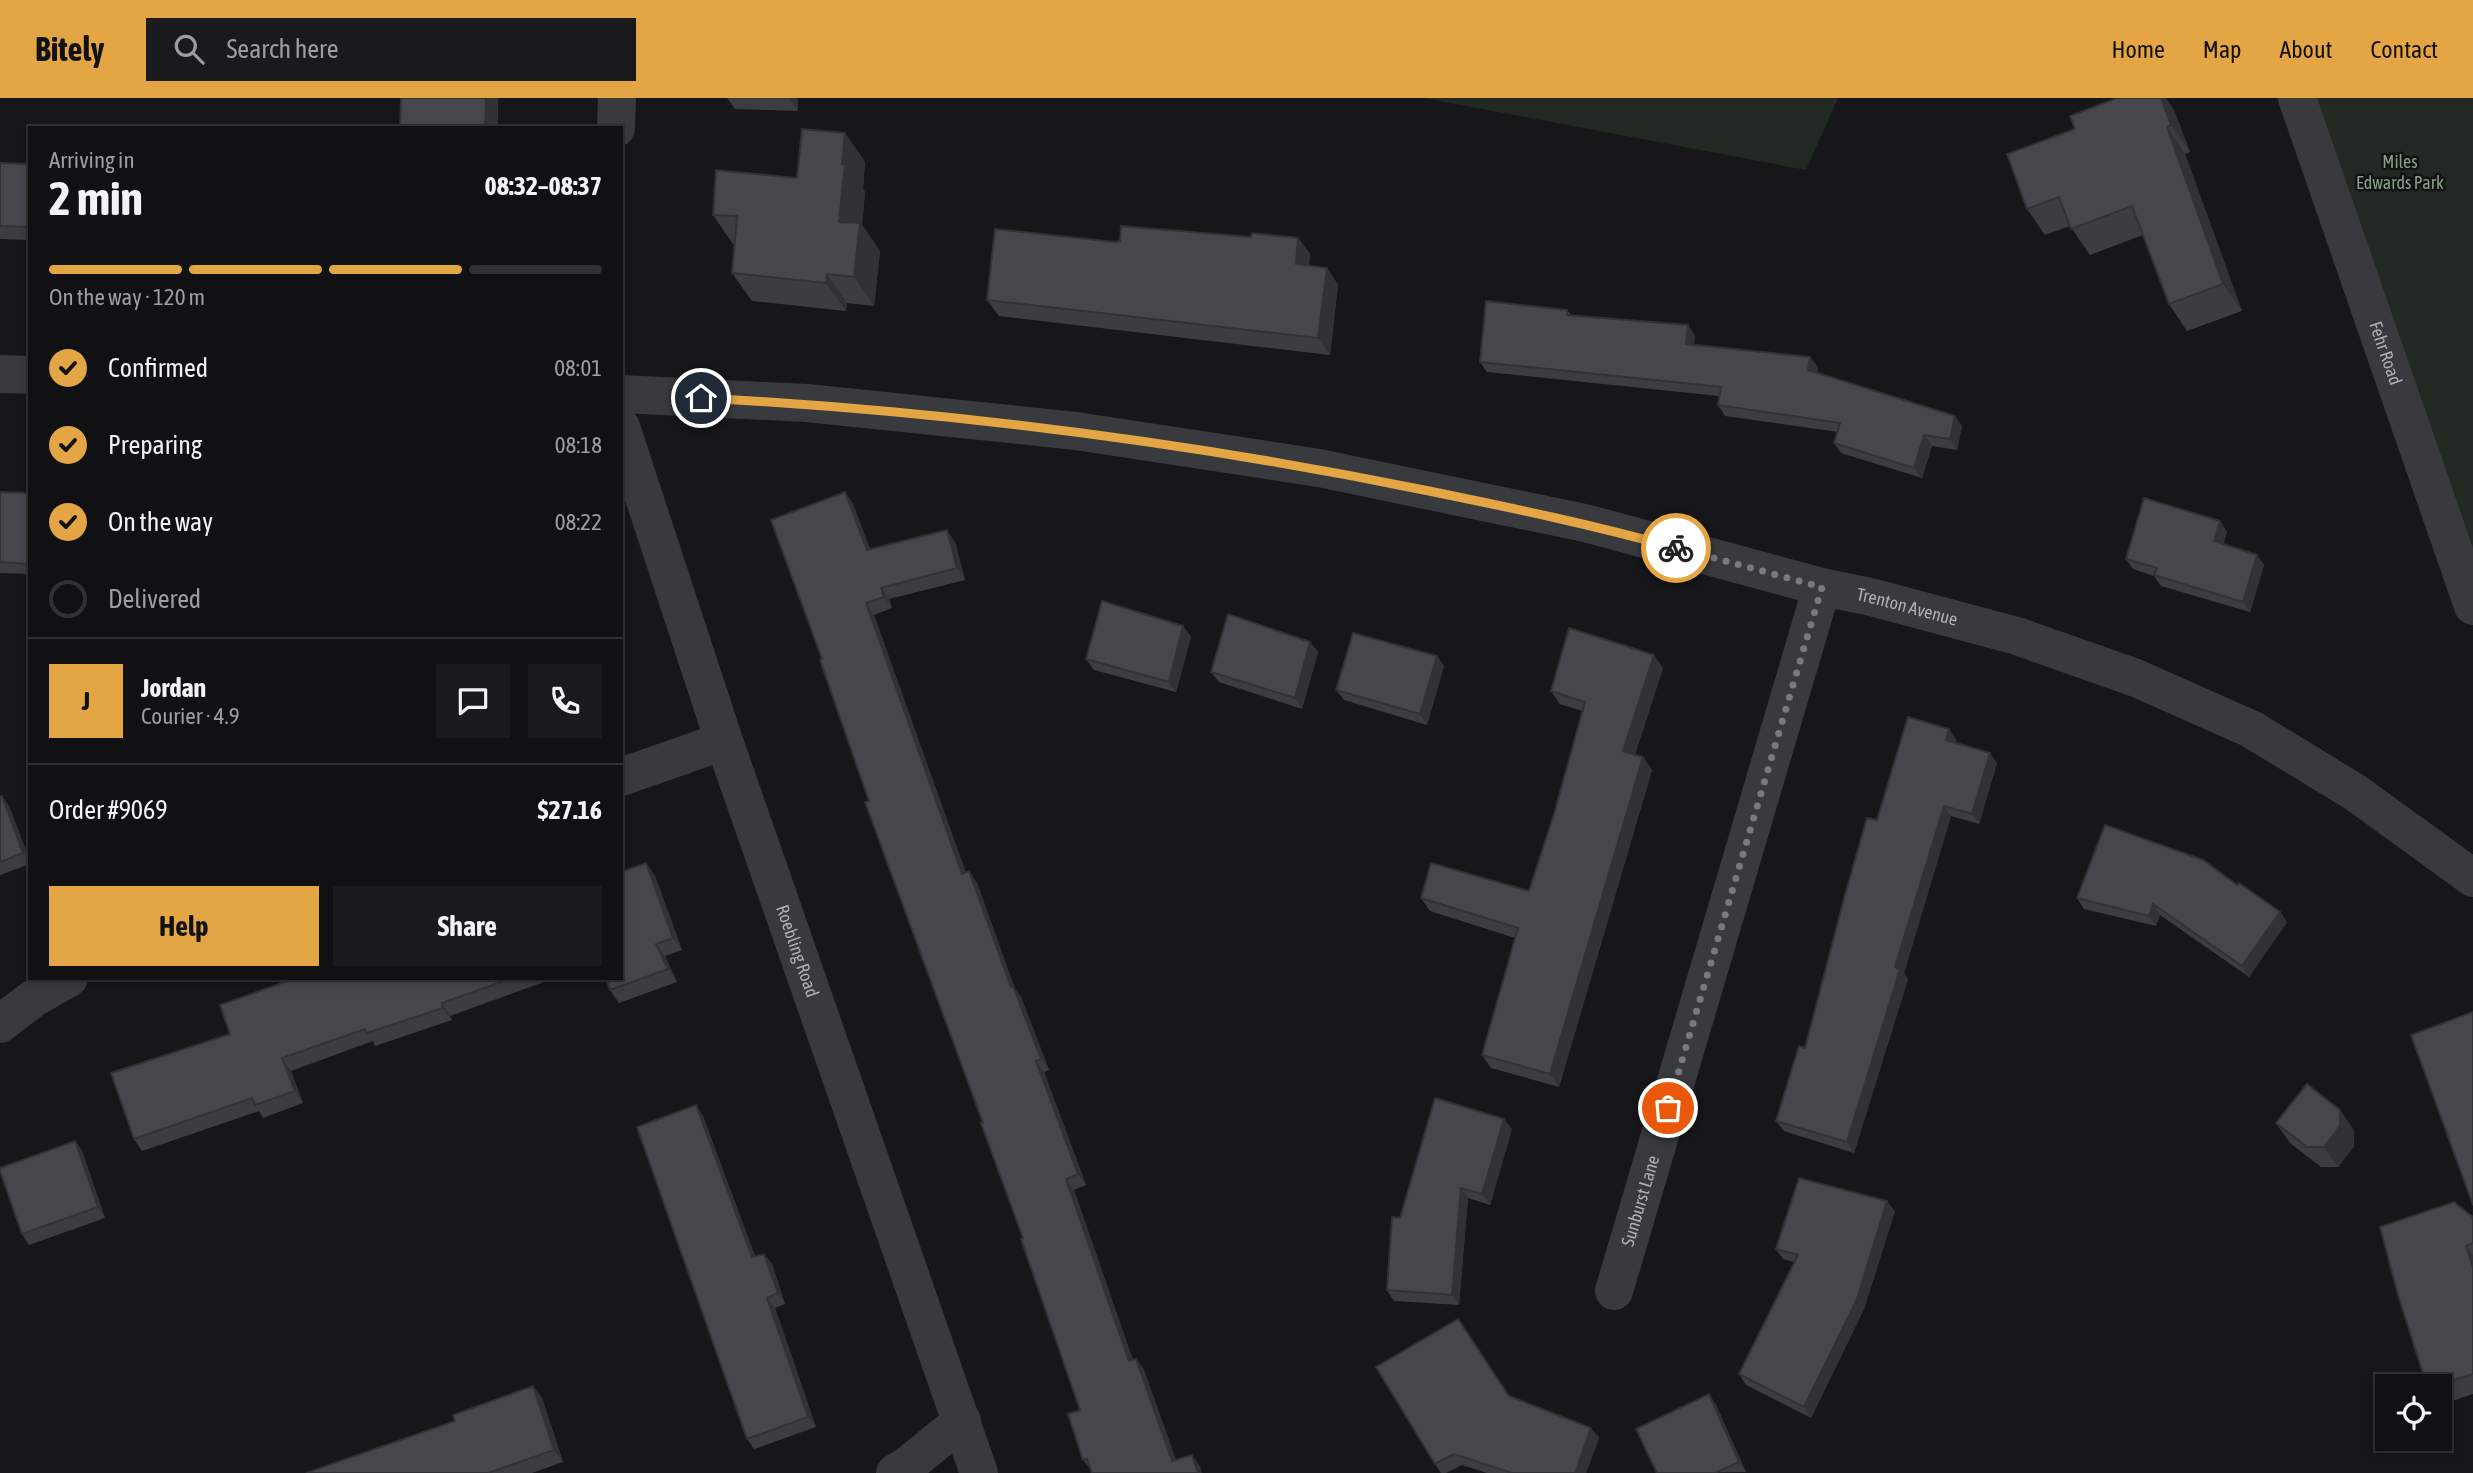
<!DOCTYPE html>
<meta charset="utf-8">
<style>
:root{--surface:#111113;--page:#1a1a1c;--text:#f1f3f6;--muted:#9c9da0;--line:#303133;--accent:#e4a544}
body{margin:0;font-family:"Asap Condensed",sans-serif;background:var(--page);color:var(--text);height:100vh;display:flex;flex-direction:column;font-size:26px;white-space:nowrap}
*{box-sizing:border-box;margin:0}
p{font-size:23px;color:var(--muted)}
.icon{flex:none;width:38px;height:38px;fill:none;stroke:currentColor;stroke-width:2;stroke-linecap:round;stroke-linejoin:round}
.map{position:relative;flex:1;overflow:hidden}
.drawer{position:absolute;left:28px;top:28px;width:595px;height:854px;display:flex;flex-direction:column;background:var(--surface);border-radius:0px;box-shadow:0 4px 10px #0003,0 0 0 2px var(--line)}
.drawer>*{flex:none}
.buttons{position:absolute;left:2375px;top:1276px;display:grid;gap:14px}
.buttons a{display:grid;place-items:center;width:77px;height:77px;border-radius:0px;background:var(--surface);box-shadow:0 4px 10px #0003,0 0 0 2px var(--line);font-size:35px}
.pin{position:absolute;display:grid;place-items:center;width:60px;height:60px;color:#fff;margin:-30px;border:4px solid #fff;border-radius:50%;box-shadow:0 2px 7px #0007}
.courier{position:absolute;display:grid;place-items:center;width:70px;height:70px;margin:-35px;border:5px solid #e4a544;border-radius:50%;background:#fff;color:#222;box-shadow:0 2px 9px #0007}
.head em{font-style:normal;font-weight:700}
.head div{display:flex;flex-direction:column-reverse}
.head{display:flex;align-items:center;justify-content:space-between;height:119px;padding:0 21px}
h1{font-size:46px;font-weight:700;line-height:52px}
.bar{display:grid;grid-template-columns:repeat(4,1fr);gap:10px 7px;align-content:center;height:84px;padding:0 21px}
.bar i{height:9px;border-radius:5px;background:var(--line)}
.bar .active{background:var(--accent)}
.bar p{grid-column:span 4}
.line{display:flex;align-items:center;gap:18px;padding:0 21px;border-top:2px solid var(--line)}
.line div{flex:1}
.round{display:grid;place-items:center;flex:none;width:74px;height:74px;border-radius:0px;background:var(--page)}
ol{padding:0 21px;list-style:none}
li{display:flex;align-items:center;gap:21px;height:77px}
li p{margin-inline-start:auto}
li .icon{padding:7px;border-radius:50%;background:var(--accent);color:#111;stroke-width:4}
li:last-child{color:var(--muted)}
li i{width:38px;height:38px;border:4px solid var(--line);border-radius:50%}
.primary-button{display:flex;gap:14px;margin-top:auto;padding:14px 21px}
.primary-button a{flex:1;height:80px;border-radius:0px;background:var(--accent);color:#111;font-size:28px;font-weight:700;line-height:80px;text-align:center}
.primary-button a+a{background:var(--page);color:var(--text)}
header{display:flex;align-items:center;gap:42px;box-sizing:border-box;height:98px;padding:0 35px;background:var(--accent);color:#111}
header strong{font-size:33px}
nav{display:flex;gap:38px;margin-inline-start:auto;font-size:24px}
.search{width:490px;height:63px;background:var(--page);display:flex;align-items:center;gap:18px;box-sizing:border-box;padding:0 24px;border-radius:0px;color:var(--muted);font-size:26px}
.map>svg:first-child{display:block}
.green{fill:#222922}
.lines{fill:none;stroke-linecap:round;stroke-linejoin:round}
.minor{stroke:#383a3e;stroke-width:38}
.wall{fill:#3c3d41}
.shaded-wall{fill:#313235}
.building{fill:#46474c;stroke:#313235;stroke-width:2}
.done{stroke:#777a80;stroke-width:7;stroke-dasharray:0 12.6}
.route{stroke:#e4a544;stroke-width:9}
.labels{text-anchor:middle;stroke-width:5;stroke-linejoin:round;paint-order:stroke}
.park-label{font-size:18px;fill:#83a183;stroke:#121214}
.street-label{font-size:18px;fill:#aaafb8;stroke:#121214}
</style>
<header>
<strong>Bitely</strong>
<div class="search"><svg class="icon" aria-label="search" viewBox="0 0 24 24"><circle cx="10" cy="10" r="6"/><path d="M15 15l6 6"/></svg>Search here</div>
<nav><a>Home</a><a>Map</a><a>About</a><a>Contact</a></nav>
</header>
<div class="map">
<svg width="2473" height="1375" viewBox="0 0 2473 1375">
<rect width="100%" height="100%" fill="#171719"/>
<g class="green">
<polygon points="1424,0 1838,0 1806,72"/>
<polygon points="2297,0 2473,0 2473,508"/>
</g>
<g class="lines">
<g class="minor">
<path id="s1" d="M2297 0 2473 508"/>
<polyline points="616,30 617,0"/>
<polyline points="0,276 30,277"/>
<path id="s2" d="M621 296 807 305 1076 333 1319 370 1585 425 1822 489 1871 499 2017 538 2136 580 2251 631 2356 695 2473 780"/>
<path id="s3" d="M621 329 724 643 979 1375"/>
<polyline points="621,679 724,643"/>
<polyline points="0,926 34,900 69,880"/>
<path id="s4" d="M1614 1193 1822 489"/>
<polyline points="895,1375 908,1367 962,1323"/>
</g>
</g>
<g class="wall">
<polygon points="727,0 798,0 798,13 735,11"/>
<polygon points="2174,12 2190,54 2185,56 2242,213 2187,233 2169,206 2143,137 2090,157 2070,128 2045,137 2027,111"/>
<polygon points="845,35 865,64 863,91 865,94 862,127 880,153 874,208 847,205 846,213 752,203 732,175 734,146 733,146 713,117 797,80"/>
<polygon points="0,65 30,66 30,142 0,141"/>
<polygon points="1251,139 1298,140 1310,156 1309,168 1327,170 1338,187 1330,257 999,218 987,202"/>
<polygon points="1567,212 1571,217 1688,227 1695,238 1694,247 1818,269 1817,274 1962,328 1957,352 1932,348 1922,380 1841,355 1834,345 1838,334 1725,318 1718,307 1719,298 1487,274 1480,264"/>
<polygon points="0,394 30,395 30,476 0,475"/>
<polygon points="845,394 853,406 870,451 955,444 965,482 889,501 892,510 874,517 966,775 977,785 1015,891 1021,899 1049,972 1044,974 1086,1087 1074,1092 1133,1262 1136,1261 1144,1272 1176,1362 1200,1368 1092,1373 1083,1362 1080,1312 1023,1140 869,703 822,561"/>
<polygon points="2220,423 2227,434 2223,446 2257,457 2264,467 2250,514 2161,488 2154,478 2133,471 2126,461"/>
<polygon points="1183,528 1191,539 1176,594 1094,572 1086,561"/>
<polygon points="1310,544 1318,554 1302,611 1219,584 1211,574"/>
<polygon points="1437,558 1444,568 1427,627 1344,602 1336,592"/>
<polygon points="1663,570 1635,656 1643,659 1652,672 1559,989 1491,970 1482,957 1515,840 1430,813 1421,800 1529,793 1554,716 1582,613 1560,606 1551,593"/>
<polygon points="1949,631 1956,642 1956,644 1997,665 1979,726 1951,718 1904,875 1908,881 1854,1055 1784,1033 1776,1023 1805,950 1877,722"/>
<polygon points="0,699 9,708 30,763 30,766 0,777"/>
<polygon points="646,765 655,778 682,852 665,858 677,884 619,905 610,892"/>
<polygon points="2237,787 2280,814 2287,824 2249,879 2160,817 2156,828 2084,811 2077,800"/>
<polygon points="296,880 555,880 450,918 452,922 375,948 373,943 291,973 303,1005 263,1020 259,1013 142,1053 134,1041 230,936"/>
<polygon points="696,1007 703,1018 755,1158 764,1156 772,1166 785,1206 775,1210 816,1329 754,1351 747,1341"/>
<polygon points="2276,1025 2354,1032 2354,1048 2338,1069 2321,1069 2290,1045"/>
<polygon points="1512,1031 1490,1107 1468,1100 1459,1207 1394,1203 1387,1192 1400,1120"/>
<polygon points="75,1043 82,1053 105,1120 29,1147 22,1136"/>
<polygon points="1895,1113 1864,1211 1811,1320 1746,1287 1739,1276 1794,1164 1783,1161 1776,1151"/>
<polygon points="2473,1119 2473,1296 2440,1307 2440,1288 2427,1288"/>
<polygon points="1509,1298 1591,1330 1599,1340 1586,1375 1487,1375 1462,1367 1446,1375 1441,1375 1435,1366"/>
<polygon points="542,1300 563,1364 532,1375 306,1375"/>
<polygon points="1716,1307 1746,1374 1657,1375"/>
</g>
<g class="shaded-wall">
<polygon points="486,0 498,0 498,30 485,30"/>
<polygon points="789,0 798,0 798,13"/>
<polygon points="2161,0 2166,0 2174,12 2190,54 2171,27"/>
<polygon points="2167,29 2185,56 2242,213 2223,186"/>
<polygon points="845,35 865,64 863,91 865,94 862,127 880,153 874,208 854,179 839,124 842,66"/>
<polygon points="1298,140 1310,156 1307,182 1296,166"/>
<polygon points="1327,170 1338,187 1330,257 1318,240"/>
<polygon points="827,176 847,205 846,213 826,185"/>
<polygon points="1688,227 1695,238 1693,256 1686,246"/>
<polygon points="1810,259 1818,269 1816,282 1808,272"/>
<polygon points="1955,318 1962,328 1957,352 1950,341"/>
<polygon points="1924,337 1932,348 1922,380 1914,370"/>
<polygon points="845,394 853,406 875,464 867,452"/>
<polygon points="2220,423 2227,434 2221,454 2214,443"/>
<polygon points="947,432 955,444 965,482 957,470"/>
<polygon points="2257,457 2264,467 2250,514 2243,504"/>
<polygon points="881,490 889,501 892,510 884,499"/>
<polygon points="866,505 874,517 970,788 962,776"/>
<polygon points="1183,528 1191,539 1176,594 1169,584"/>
<polygon points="1310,544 1318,554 1302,611 1295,600"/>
<polygon points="1654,557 1663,570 1632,666 1623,653"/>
<polygon points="1437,558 1444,568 1427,627 1420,616"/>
<polygon points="1949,631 1956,642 1953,652 1946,642"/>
<polygon points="1990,655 1997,665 1979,726 1972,716"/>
<polygon points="1643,659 1652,672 1559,989 1550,976"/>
<polygon points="2,698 9,708 30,764 23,755"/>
<polygon points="1944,708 1951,718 1904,875 1908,881 1854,1055 1847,1044 1895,869"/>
<polygon points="646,765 655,778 682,852 673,840"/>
<polygon points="969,773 977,785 1015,891 1021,899 1049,972 1041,961 1011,889"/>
<polygon points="2153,806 2160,817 2156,828 2149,818"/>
<polygon points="2280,814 2287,824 2249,879 2242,868"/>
<polygon points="656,846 665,858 677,884 668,871"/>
<polygon points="442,905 450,918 452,922 443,910"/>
<polygon points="282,960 291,973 303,1005 295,993"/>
<polygon points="1036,963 1044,974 1086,1087 1078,1076"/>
<polygon points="696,1007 703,1018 759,1170 752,1159"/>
<polygon points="2340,1012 2354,1032 2354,1048 2338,1069 2324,1049"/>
<polygon points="1504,1021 1512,1031 1490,1107 1482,1096"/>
<polygon points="75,1043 82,1053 105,1120 98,1109"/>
<polygon points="1066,1081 1074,1092 1137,1275 1129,1263"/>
<polygon points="1461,1090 1468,1100 1459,1207 1452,1197"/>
<polygon points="1887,1103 1895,1113 1864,1211 1811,1320 1804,1309"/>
<polygon points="2466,1148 2473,1157 2473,1169"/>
<polygon points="764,1156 772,1166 785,1206 778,1195"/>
<polygon points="767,1200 775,1210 816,1329 808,1319"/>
<polygon points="1136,1261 1144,1272 1180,1375 1172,1363"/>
<polygon points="533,1288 542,1300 563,1364 554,1352"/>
<polygon points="1709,1296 1716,1307 1746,1374 1739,1364"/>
<polygon points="1591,1330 1599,1340 1586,1375 1575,1375"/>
<polygon points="1192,1357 1200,1368 1202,1375 1198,1375"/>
</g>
<g class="building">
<polygon points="401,0 486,0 485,30 400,30"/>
<polygon points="2117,0 2161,0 2171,27 2167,29 2223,186 2169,206 2132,108 2071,131 2059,99 2027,111 2007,56 2075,31 2070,18"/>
<polygon points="802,31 845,35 842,66 845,66 839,124 860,125 854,179 827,176 826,185 732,175 737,118 713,117 716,72 797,80"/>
<polygon points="0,65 30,66 30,126 28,126 28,129 0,128"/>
<polygon points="1121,128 1251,139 1252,135 1298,140 1296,166 1327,170 1318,240 987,202 995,131 1115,144 1120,143"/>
<polygon points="1486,203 1567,212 1567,217 1688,227 1686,246 1810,259 1808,272 1955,318 1950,341 1924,337 1914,370 1834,345 1840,325 1718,307 1721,289 1480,264"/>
<polygon points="0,394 30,395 30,466 0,464"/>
<polygon points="845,394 867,452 947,432 957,470 881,490 884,499 866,505 962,776 969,773 1011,889 1013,888 1041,961 1036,963 1078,1076 1066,1081 1129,1263 1136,1261 1172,1363 1192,1357 1198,1375 1092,1375 1087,1361 1083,1362 1068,1316 1080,1312 1021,1141 1023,1140 981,1025 983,1025 865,704 869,703 820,562 822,561 771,422"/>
<polygon points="2144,400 2220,423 2214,443 2257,457 2243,504 2154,477 2157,470 2126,461"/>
<polygon points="1102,503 1183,528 1169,584 1086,561"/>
<polygon points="1228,516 1310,544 1295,600 1211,574"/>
<polygon points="1569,530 1654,557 1623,653 1643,659 1550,976 1482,957 1518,830 1421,800 1431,765 1529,793 1554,716 1585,604 1551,593"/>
<polygon points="1353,535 1437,558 1420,616 1336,592"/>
<polygon points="1908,619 1949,631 1946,642 1990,655 1972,716 1944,708 1895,869 1900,871 1847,1044 1776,1023 1799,948 1805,950 1845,797 1867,720 1877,722"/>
<polygon points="2,698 23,755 0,764 0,699"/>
<polygon points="2105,727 2203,762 2237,787 2239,785 2280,814 2242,868 2153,806 2149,818 2077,800"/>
<polygon points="646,765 673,840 656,846 668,871 610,892 606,880 621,880 621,774"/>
<polygon points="296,880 513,880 442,905 443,910 367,935 365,931 282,960 295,993 255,1007 252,1000 134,1041 111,975 230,936 220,907"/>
<polygon points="2473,914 2473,1107 2411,937"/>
<polygon points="2307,986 2340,1012 2340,1028 2324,1049 2307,1049 2276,1025"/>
<polygon points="1435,1000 1504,1021 1482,1096 1461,1090 1452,1197 1387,1192 1392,1119 1400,1120"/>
<polygon points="696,1007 752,1159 764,1156 778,1195 767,1200 808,1319 747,1341 637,1029"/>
<polygon points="75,1043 98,1109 22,1136 0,1073 0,1070"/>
<polygon points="1799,1080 1887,1103 1857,1201 1804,1309 1739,1276 1798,1157 1776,1151"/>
<polygon points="2454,1104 2473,1119 2473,1145 2466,1148 2473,1169 2473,1276 2435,1288 2427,1288 2398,1197 2380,1129"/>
<polygon points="1458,1221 1509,1298 1591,1330 1575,1375 1512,1375 1454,1356 1435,1366 1376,1269"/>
<polygon points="533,1288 554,1352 488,1375 306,1375 455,1323 453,1317"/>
<polygon points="1709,1296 1739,1364 1715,1375 1657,1375 1636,1331"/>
</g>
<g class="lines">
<polyline class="done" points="1668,1010 1822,489 1676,450"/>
<path class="route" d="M701 300C946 313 1189 344 1429 393 1512 410 1594 427 1676 450"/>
</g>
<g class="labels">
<g class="park-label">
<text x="2400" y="70">Miles<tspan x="2400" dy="21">Edwards Park</tspan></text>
</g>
<g class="street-label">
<text dy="6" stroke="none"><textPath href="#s1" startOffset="270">Fehr Road</textPath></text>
<text dy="6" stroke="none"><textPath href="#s2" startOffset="1307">Trenton Avenue</textPath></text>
<text dy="6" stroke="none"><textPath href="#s3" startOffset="553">Roebling Road</textPath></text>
<text dy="6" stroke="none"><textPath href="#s4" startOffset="94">Sunburst Lane</textPath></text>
</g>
</g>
</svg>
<div class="buttons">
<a><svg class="icon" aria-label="locate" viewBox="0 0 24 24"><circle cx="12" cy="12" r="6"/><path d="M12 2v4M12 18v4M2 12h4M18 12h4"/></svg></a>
</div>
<div class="pin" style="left:1668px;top:1010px;background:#ea580c"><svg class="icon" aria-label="bag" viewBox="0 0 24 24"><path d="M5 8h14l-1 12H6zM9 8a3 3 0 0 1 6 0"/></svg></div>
<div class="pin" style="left:701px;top:300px;background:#1f2937"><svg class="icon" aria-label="home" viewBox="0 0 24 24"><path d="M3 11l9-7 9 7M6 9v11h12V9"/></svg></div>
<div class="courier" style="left:1676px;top:450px"><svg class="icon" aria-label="bike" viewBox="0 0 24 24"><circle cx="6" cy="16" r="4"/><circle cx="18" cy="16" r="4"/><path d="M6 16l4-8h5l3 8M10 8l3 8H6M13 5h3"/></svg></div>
<section class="drawer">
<div class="head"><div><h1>2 min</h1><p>Arriving in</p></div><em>08:32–08:37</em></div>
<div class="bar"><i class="active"></i><i class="active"></i><i class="active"></i><i></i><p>On the way · 120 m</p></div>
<ol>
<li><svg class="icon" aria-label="check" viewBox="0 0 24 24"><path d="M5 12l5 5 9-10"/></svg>Confirmed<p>08:01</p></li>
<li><svg class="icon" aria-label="check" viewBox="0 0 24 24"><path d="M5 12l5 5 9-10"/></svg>Preparing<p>08:18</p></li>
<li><svg class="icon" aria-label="check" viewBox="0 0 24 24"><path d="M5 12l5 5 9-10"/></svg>On the way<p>08:22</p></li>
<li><i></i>Delivered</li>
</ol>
<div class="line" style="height:126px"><b class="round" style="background:var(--accent);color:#111">J</b><div><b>Jordan</b><p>Courier · 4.9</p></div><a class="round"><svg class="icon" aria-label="chat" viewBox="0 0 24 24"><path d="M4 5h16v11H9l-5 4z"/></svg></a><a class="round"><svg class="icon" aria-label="phone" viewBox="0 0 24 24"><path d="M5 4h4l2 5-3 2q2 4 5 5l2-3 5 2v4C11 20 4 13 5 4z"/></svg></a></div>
<div class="line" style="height:91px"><div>Order #9069</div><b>$27.16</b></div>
<div class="primary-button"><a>Help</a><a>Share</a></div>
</section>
</div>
